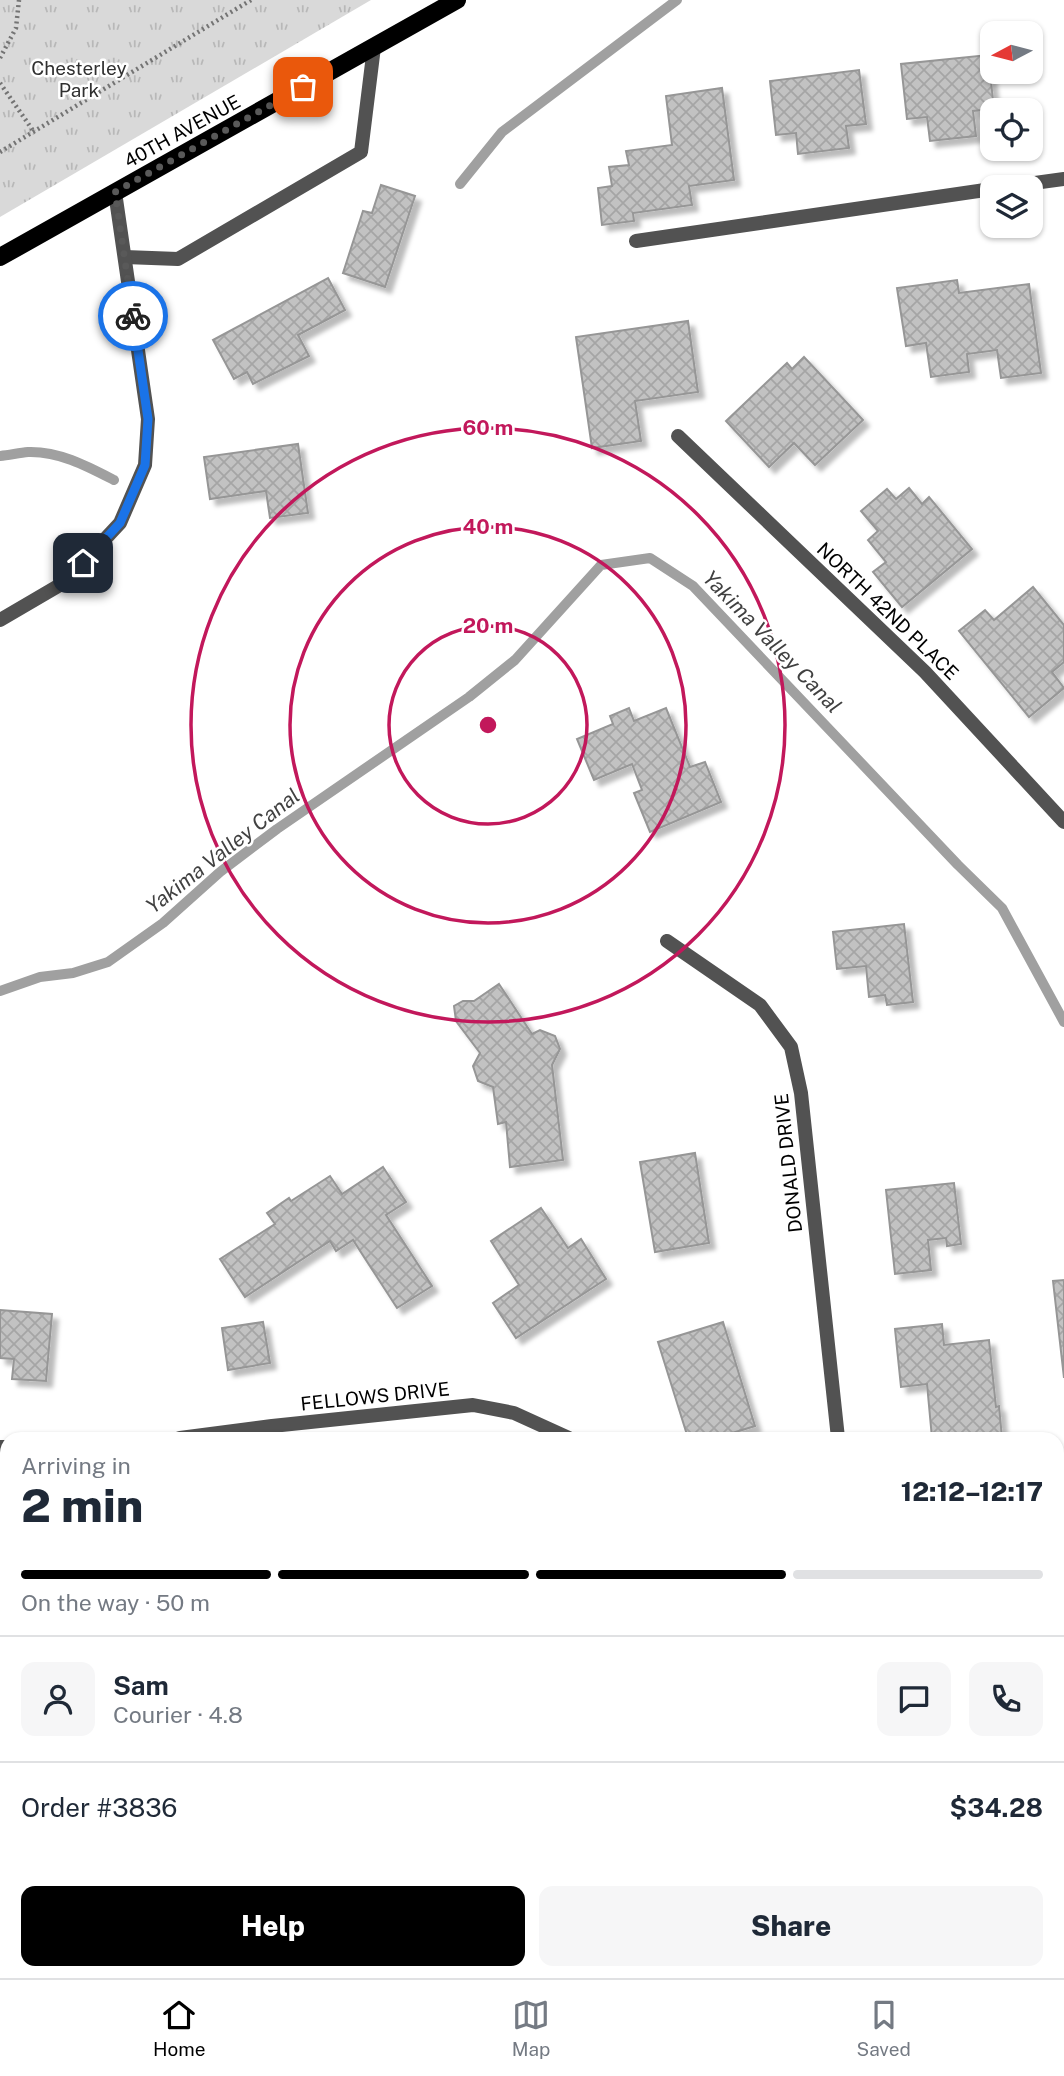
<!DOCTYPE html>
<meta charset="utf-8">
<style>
:root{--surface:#fff;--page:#f6f6f7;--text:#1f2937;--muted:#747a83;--line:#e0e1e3;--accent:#000}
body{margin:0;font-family:"Public Sans",sans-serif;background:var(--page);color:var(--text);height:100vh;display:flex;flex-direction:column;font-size:26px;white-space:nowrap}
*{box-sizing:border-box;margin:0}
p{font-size:23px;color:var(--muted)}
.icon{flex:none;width:38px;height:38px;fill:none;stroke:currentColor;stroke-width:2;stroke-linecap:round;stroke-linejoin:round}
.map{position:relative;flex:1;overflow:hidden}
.panel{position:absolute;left:0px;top:1432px;width:1064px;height:548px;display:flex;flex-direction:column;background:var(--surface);border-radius:21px 21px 0 0;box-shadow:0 2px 5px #0004}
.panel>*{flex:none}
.needle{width:46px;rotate:263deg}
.controls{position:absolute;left:980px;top:21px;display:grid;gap:14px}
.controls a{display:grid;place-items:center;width:63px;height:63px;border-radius:14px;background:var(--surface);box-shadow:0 2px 5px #0004;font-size:35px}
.pin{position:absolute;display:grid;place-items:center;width:60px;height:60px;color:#fff;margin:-30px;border-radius:14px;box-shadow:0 4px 10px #0006}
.courier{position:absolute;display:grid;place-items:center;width:70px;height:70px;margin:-35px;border:5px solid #1a73e8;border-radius:50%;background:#fff;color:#222;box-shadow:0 2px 9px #0007}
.summary em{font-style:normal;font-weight:800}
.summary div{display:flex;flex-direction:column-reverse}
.summary{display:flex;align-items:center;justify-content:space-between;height:119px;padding:0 21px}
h1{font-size:46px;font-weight:800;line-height:52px}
.bar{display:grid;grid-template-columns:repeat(4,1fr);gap:10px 7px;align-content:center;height:84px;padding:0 21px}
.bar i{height:9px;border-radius:5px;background:var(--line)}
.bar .current{background:var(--accent)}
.bar p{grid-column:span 4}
.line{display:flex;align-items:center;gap:18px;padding:0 21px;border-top:2px solid var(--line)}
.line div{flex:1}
.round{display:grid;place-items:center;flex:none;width:74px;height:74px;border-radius:14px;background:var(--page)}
.button{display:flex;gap:14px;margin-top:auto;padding:14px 21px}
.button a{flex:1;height:80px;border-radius:14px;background:var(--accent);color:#fff;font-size:28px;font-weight:800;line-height:80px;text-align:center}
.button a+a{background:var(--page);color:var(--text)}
.tabs{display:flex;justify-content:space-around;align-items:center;height:98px;border-top:2px solid var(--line);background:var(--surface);font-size:19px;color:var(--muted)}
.tabs a{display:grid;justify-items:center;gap:4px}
.tabs .current{color:var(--accent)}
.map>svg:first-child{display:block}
.grass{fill:url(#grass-tufts)}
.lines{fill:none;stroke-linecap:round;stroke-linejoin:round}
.stream{stroke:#a0a0a0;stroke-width:10}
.building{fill:url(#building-cross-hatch);stroke:#969696;stroke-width:2;filter:url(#shadow)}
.path{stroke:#747474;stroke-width:4.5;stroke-dasharray:2 3.5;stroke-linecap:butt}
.lane{stroke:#525252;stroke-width:14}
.street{stroke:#525252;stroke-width:14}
.primary{stroke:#000;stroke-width:18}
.done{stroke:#595959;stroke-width:7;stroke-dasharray:0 12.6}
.route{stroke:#1a73e8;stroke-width:9}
.ring{fill:none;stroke:#c2185b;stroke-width:3.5}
.labels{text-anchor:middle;stroke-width:5;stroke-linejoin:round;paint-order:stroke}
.park-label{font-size:19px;fill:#303030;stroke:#fff}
.street-label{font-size:19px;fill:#000;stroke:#fff}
.water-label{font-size:21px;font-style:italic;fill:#414141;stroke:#fff}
.centre{fill:#c2185b;stroke:#fff;stroke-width:3.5}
.ring-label{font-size:21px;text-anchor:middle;font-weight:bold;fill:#c2185b;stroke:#fff;stroke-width:5;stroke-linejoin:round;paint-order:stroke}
</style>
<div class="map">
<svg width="1064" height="1978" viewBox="0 0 1064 1978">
<defs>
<pattern id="grass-tufts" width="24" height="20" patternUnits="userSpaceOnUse" patternTransform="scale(1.75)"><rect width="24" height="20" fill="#d9d9d9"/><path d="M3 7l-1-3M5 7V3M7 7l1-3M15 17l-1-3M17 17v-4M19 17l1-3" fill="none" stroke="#b8b8b8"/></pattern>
<pattern id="building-cross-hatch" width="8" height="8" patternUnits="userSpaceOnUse" patternTransform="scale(1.75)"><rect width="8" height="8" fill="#c2c2c2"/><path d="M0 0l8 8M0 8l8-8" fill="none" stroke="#a5a5a5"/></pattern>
<filter id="shadow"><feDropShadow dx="6" dy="6" stdDeviation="2" flood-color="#0004"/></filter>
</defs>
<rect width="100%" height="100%" fill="#fff"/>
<polygon class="grass" points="0,0 371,0 0,217"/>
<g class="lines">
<g class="stream">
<polyline points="460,184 502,132 677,0"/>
<path d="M0 456C9 455 19 453 28 452 59 451 87 466 114 480"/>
<polyline points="0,991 40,977 73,973 108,962 163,923 220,872 277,829 469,697 515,660 601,565 650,558 693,586 958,865 1002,908 1064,1022"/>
</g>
</g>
<g class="building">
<polygon points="988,55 994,109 973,111 976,136 930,141 927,117 907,119 901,64"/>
<polygon points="859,70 866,124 846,126 849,148 798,154 796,133 776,135 770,81"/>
<polygon points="722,88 734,180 689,186 692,205 633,213 634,221 602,225 598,188 612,186 609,167 629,165 626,151 672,145 666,96"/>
<polygon points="381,185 415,196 385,287 343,273 363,211 372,213"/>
<polygon points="328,278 345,310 298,335 309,356 253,384 247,372 234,379 213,340"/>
<polygon points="957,280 959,293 1029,284 1041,373 1001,378 997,350 967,354 969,372 931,377 926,343 906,346 897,288"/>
<polygon points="688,321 698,392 635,401 641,441 592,448 576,337"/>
<polygon points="804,357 863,420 815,465 794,443 769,467 726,421 787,363 792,369"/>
<polygon points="298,444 308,513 270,518 266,491 210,499 204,457"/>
<polygon points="909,488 922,504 929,497 972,549 902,607 873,572 886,562 868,540 878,531 861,511 887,489 896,499"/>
<polygon points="1033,587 1064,625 1064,662 1052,672 1064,688 1029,717 959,631 985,610 994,620"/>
<polygon points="629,708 634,721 666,708 690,767 705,762 721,802 650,832 634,793 642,790 632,764 594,780 577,739 613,724 610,716"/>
<polygon points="904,924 913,1002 887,1005 885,995 869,997 866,966 837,969 833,932"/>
<polygon points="499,984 532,1034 540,1030 555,1036 560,1049 552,1065 563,1160 510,1167 506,1122 498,1124 493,1087 478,1081 473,1066 480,1053 456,1021 454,1006 463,1001 474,1001"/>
<polygon points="695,1153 709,1243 655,1252 640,1162"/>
<polygon points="383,1167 406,1202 386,1215 432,1286 397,1308 353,1240 336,1251 330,1241 245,1297 220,1259 275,1224 267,1213 289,1198 291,1201 330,1176 342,1194"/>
<polygon points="954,1183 961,1244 947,1246 946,1238 928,1240 931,1270 895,1274 886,1190"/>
<polygon points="541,1208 568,1248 581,1239 606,1279 516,1338 493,1303 519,1285 491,1241"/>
<polygon points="1064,1280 1064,1378 1053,1281"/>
<polygon points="0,1310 52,1314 46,1381 12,1379 14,1359 0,1358"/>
<polygon points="263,1322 270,1363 228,1370 222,1328"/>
<polygon points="723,1322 755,1426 716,1438 688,1438 658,1342"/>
<polygon points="942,1324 944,1345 989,1340 996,1407 999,1406 1002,1438 932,1438 927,1384 901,1387 895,1329"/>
<polygon points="0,1513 7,1514 7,1629 0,1628"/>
<polygon points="0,1670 7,1670 7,1804 0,1805"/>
<polygon points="1064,1696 1064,1748 1057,1749 1057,1697"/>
<polygon points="1064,1822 1064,1883 1057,1862 1057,1824"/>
<polygon points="7,1834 7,1937 4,1938 0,1896 0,1835"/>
<polygon points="240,1972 296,1972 298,1978 242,1978"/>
<polygon points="694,1972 786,1972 787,1975 783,1978 687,1978"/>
</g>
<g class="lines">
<g class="path">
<polyline points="0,58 16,28 19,0"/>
<polyline points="0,83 34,132"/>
<polyline points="0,152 251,0"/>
</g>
<g class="lane">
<polyline points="1005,187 1064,179"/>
<polyline points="636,241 992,189"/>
<polyline points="125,257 178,259 361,152 374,47"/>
<polyline points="0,620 65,582 120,523 145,465 148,419 115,192"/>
</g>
<g class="street">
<polyline points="678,436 925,672 1064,822"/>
<polyline points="667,941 760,1005 791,1047 801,1093 838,1438"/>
<polyline points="180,1438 272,1426 473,1405 514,1413 569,1438"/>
<polyline points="0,1447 7,1447"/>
<polyline points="563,1972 569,1978"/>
<polyline points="1030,1972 1033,1978"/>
</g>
<polyline class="primary" points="0,257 457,0"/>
</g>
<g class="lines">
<polyline class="done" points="133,316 115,192 303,87"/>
<polyline class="route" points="83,563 120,523 145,465 148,419 133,316"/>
</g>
<g class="ring">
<circle cx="488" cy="725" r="99"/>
<circle cx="488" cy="725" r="198"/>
<circle cx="488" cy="725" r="297"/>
</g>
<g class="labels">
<g class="park-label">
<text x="79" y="75">Chesterley<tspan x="79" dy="22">Park</tspan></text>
</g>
<g class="street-label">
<text transform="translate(182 131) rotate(-29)" y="7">40TH AVENUE</text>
<text transform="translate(888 611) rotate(44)" y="7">NORTH 42ND PLACE</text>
<text transform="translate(788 1163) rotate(-96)" y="7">DONALD DRIVE</text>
<text transform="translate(375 1396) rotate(-6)" y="7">FELLOWS DRIVE</text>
</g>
<g class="water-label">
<text transform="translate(772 642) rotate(46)" y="7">Yakima Valley Canal</text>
<text transform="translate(223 851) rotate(-38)" y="7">Yakima Valley Canal</text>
</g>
</g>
<circle cx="488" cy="725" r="10" class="centre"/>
<g class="ring-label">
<text x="488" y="435">60 m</text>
<text x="488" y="534">40 m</text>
<text x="488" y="633">20 m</text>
</g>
</svg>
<div class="controls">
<a><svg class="needle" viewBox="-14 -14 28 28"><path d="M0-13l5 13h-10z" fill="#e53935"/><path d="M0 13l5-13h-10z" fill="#747a83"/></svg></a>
<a><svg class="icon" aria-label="locate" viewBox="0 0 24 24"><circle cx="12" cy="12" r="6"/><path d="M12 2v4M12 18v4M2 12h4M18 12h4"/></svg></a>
<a><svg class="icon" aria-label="layers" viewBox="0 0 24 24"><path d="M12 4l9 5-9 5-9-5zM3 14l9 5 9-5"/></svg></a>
</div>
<div class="pin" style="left:303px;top:87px;background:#ea580c"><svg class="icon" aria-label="bag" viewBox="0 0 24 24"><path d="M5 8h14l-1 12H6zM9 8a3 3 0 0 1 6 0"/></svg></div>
<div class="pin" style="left:83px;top:563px;background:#1f2937"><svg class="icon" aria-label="home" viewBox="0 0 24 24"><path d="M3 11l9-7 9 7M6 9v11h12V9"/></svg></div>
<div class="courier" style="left:133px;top:316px"><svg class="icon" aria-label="bike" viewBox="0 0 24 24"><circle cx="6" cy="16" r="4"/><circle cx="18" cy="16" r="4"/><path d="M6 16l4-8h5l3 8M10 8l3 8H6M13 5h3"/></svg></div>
<section class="panel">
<div class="summary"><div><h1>2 min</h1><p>Arriving in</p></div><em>12:12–12:17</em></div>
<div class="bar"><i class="current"></i><i class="current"></i><i class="current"></i><i></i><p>On the way · 50 m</p></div>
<div class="line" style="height:126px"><a class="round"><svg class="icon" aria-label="person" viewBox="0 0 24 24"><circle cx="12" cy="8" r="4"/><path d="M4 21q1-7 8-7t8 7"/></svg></a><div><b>Sam</b><p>Courier · 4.8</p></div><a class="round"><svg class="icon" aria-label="chat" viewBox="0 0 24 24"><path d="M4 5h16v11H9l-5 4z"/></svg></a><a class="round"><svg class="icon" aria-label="phone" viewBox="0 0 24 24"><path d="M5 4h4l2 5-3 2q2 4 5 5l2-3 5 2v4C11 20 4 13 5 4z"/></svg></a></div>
<div class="line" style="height:91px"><div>Order #3836</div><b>$34.28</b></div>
<div class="button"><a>Help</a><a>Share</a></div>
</section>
</div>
<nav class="tabs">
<a class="current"><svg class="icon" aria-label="home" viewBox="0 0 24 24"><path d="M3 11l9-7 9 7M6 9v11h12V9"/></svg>Home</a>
<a><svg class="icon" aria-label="map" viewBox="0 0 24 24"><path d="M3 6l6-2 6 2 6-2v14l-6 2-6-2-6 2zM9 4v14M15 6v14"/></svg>Map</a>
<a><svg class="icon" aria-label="saved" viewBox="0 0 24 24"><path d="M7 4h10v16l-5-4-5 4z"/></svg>Saved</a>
</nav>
